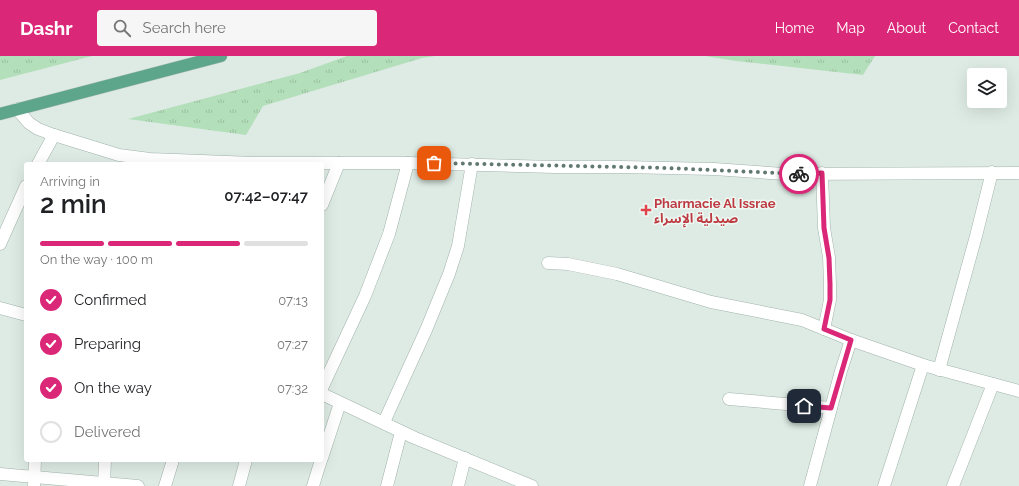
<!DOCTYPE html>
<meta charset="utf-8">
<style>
:root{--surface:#fff;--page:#f6f6f6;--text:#202124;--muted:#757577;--line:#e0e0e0;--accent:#db2777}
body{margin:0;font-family:Raleway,"Noto Sans Arabic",sans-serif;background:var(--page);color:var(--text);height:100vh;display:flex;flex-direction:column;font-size:15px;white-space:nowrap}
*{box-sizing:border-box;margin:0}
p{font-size:13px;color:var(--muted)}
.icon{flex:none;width:22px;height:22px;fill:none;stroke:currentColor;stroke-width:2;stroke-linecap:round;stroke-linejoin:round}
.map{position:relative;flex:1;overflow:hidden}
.panel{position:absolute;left:24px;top:106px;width:300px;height:300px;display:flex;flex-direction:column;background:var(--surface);border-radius:4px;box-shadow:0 4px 16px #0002}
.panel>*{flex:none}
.controls{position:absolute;left:967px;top:12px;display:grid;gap:8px}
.controls a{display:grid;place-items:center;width:40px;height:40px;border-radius:4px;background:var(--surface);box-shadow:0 4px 16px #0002;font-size:20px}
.pin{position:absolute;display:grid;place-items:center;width:34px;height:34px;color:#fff;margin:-17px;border-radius:8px;box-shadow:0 2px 6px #0006}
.courier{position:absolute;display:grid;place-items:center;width:40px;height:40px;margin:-20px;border:3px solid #db2777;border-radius:50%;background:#fff;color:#222;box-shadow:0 1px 5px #0007}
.overview em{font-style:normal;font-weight:600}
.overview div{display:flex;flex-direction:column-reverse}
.overview{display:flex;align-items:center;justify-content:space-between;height:68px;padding:0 16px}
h1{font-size:26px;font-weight:600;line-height:30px}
.bar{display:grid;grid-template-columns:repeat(4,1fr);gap:6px 4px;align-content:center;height:48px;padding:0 16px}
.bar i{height:5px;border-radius:3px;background:var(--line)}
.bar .active{background:var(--accent)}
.bar p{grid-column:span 4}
ol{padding:0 16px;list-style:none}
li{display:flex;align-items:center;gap:12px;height:44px}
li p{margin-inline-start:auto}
li .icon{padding:4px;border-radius:50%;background:var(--accent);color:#fff;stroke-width:4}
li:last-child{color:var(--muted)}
li i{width:22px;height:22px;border:2px solid var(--line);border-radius:50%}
header{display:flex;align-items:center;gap:24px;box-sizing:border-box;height:56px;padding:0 20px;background:var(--accent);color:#fff}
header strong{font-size:19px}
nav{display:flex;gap:22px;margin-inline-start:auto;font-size:14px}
.search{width:280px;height:36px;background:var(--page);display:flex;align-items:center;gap:10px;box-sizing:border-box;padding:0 14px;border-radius:4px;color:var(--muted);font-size:15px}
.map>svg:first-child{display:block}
.grass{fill:url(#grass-tufts)}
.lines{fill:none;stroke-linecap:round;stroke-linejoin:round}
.street-casing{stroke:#a1b3ab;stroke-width:13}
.primary-casing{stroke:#c0c8c5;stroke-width:13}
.street{stroke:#fff;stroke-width:12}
.primary{stroke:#5da58b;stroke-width:12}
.done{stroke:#617970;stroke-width:4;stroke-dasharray:0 7.2}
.route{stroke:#db2777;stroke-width:5}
.health-dot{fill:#e0444e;stroke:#eef8f2;stroke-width:1.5}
.labels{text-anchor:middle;stroke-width:3;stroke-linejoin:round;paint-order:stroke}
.health-label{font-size:13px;font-weight:bold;fill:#be3a42;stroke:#eef8f2;text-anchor:start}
</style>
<header>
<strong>Dashr</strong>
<div class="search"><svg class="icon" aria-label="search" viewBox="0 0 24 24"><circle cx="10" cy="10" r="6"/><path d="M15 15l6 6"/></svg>Search here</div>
<nav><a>Home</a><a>Map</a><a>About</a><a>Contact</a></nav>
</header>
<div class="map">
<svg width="1019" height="430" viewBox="0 0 1019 430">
<defs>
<pattern id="grass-tufts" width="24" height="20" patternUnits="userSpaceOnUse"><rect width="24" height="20" fill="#b4dfbb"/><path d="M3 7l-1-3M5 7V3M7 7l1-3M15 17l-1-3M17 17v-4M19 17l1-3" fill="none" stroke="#9ac0a1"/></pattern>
</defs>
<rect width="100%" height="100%" fill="#deebe4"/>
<g class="grass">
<polygon points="0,0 92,0 0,24"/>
<polygon points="347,0 435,0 422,2 263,50 246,79 128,63 300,17"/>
<polygon points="705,0 875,0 863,19 736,5"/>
</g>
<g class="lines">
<defs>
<g id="street">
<polyline points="17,53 29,67 38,73 54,79 119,99 150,103 253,107 408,107 555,111 623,111 714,113 784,118 1019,117"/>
<polyline points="38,108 54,79"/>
<polyline points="822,117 824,172 829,201 830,228 830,244 824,273"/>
<polyline points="322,149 339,107"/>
<polyline points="0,188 26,130"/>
<polyline points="548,207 568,208 617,218 711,246 802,264 851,284 923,309 1019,335"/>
<polyline points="0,252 26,259"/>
<polyline points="939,314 976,180 992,116"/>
<polyline points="322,332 365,240 389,178 408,107"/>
<polyline points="322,338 415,382 532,430"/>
<polyline points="729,343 831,352"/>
<polyline points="384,366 426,274 449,218 458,190 472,108"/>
<polyline points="322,402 340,347"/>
<polyline points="0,418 138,430"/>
<polyline points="34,430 35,404"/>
<polyline points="104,430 105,404"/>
<polyline points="165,430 173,404"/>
<polyline points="239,430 246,404"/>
<polyline points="313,430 321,404"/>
<polyline points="387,430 401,376"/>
<polyline points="458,430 465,402"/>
<polyline points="810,430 841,315 851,284"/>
<polyline points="884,430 923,309"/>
<polyline points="953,430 993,328"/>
</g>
<polyline id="primary" points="0,58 221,0"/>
</defs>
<use href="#street" class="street-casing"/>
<use href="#primary" class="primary-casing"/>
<use href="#street" class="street"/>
<use href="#primary" class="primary"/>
</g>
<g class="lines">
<polyline class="done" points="434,107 668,112 799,118"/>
<polyline class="route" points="799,118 822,117 824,172 829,202 830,228 830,244 824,273 851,284 831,352 804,350"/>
</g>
<path class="health-dot" d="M644 148h4v4h4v4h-4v4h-4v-4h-4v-4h4z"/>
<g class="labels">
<g class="health-label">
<text x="654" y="152">Pharmacie Al Issrae<tspan x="654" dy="15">صيدلية الإسراء</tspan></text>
</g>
</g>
</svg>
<div class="controls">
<a><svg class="icon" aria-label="layers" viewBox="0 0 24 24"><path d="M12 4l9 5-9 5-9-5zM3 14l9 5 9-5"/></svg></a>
</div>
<div class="pin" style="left:434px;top:107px;background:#ea580c"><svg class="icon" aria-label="bag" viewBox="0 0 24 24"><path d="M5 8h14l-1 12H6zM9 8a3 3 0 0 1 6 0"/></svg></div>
<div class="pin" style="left:804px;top:350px;background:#1f2937"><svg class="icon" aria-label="home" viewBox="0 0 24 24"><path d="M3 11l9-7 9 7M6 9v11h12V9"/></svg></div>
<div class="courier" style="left:799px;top:118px"><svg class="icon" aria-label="bike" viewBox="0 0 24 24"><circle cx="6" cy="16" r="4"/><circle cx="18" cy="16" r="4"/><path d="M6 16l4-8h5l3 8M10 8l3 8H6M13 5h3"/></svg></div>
<section class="panel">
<div class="overview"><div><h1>2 min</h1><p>Arriving in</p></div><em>07:42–07:47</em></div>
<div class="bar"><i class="active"></i><i class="active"></i><i class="active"></i><i></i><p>On the way · 100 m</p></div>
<ol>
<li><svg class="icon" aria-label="check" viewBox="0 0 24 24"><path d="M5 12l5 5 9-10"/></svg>Confirmed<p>07:13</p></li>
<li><svg class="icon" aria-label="check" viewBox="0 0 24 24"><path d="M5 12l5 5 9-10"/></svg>Preparing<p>07:27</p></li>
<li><svg class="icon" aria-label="check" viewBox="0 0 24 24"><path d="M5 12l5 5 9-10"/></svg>On the way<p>07:32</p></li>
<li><i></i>Delivered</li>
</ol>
</section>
</div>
